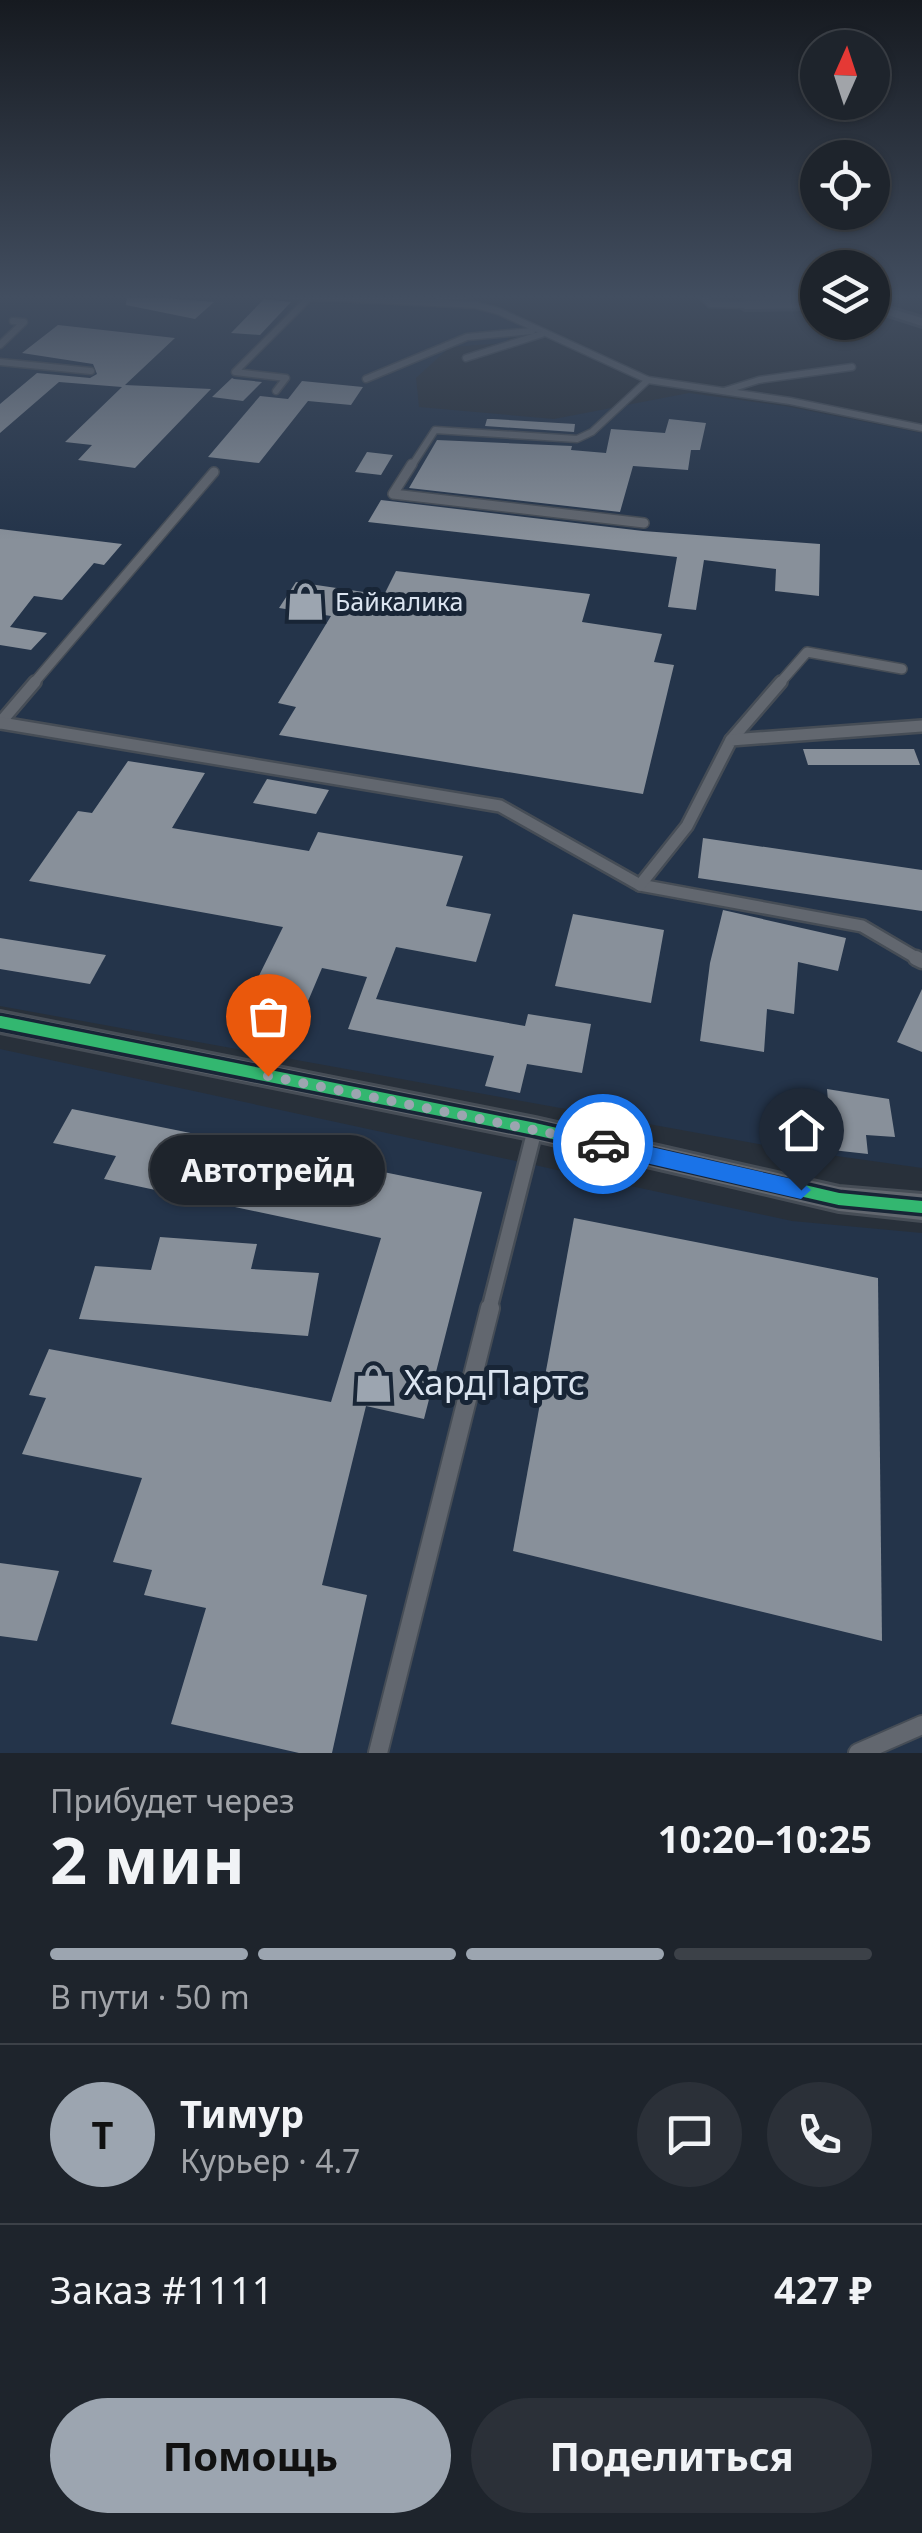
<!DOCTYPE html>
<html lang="ru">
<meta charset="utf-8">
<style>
:root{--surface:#1e242c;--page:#2b3038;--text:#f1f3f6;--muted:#a1a4a9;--line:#3c4148;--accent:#9ca5b0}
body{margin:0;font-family:"Noto Sans",sans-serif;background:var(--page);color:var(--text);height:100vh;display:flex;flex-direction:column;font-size:38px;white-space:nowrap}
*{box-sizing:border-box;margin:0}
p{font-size:32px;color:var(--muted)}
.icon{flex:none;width:55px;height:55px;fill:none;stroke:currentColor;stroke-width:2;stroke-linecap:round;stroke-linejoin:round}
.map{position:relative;height:1753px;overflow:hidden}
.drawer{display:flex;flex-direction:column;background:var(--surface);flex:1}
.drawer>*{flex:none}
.needle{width:65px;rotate:3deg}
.controls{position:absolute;left:800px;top:30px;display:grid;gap:20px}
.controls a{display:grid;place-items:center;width:90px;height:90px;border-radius:50%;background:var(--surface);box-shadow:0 2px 8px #0004,0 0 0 2px var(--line);font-size:50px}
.pin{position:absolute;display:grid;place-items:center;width:85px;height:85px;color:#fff;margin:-102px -42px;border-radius:50% 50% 50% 0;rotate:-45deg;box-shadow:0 0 10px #0007}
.pin .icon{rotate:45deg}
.courier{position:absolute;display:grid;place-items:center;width:100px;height:100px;margin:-50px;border:8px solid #1a73e8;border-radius:50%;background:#fff;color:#222;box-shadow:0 2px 12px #0007}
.bubble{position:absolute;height:70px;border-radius:35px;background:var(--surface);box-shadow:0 2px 8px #0004,0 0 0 2px var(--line);font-size:32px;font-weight:700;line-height:70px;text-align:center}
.head em{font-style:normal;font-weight:700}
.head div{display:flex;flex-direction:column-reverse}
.head{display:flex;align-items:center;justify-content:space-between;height:170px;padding:0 50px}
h1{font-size:65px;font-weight:700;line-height:75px}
.bar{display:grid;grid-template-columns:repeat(4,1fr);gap:15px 10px;align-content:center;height:120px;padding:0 50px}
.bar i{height:12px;border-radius:8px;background:var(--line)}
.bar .current{background:var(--accent)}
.bar p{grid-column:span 4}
.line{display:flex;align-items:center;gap:25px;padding:0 50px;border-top:2px solid var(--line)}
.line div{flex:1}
.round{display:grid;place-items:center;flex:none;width:105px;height:105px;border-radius:52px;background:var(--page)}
.cta{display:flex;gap:20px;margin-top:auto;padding:20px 50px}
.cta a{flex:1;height:115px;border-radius:60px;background:var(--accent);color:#111;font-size:40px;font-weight:700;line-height:115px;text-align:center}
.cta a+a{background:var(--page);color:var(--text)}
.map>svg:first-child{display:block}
.built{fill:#24344a}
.building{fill:#88909a}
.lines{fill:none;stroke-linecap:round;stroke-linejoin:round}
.lane-far4-casing{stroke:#464d56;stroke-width:9}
.lane-far3-casing{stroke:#464d56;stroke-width:12}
.lane-far2-casing{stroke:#464d56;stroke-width:16}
.lane-far1-casing{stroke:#464d56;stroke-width:19}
.lane-casing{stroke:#464d56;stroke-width:22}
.street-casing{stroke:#464d56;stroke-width:6}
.lane-far4{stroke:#62676f;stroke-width:6}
.lane-far3{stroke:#62676f;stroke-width:9}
.lane-far2{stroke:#62676f;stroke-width:11}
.lane-far1{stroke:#62676f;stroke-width:14}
.lane{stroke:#62676f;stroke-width:18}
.street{fill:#62676f;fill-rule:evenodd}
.cycleway-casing{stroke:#182536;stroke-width:19}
.cycleway{stroke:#33b770;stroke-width:12}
.route{fill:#1a73e8}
.done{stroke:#9ca5b0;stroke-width:10;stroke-dasharray:0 18}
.labels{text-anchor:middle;stroke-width:10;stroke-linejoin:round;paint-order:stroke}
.far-poi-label{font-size:25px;fill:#dbe4f0;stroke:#182536;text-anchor:start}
.near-poi-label{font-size:35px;fill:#dbe4f0;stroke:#182536;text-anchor:start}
</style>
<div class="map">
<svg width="922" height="1753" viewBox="0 0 922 1753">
<rect width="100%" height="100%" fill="#28303a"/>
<g class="built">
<polygon points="0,295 237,295 304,306 323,301 486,310 523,326 515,329 505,343 450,347 416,378 419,407 554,419 689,393 785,406 922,433 922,1168 780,1148 0,1006"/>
<polygon points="0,1049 792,1221 922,1233 922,1753 0,1753"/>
</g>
<g class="building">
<polygon points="127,295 214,302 195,319 126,305"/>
<polygon points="264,299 291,302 260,335 231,333"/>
<polygon points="58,325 175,338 125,385 211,389 135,468 78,460 92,445 65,442 122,387 59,382 0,433 0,404 37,373 90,378 97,374 93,364 22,353"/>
<polygon points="232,378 234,379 262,382 243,401 212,397"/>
<polygon points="302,381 363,387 351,405 308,401 259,463 208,457 260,396 288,399"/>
<polygon points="487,419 493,419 575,424 574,432 485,426"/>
<polygon points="669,419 706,423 700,450 691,450 688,470 633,466 620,512 409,488 437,440 572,446 571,450 606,453 611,429 665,433"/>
<polygon points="367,452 393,455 381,475 355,472"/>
<polygon points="381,500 643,531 820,544 819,596 775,591 776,569 704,560 696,610 668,607 677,557 368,522"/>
<polygon points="0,529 122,544 104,565 94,563 62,600 34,596 10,627 47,633 31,650 0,645"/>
<polygon points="396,571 590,594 582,622 662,634 654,662 674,665 643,794 279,735 296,707 278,703 331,616 279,608 296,582 384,595"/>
<polygon points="803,749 914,749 920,765 808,765"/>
<polygon points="128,761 205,773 172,828 309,851 318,832 463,856 446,906 491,914 476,962 396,947 376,999 525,1026 528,1014 591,1024 582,1073 527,1064 520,1093 485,1086 494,1056 348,1029 367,977 322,968 295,1032 237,1020 283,927 29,881 78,811 92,813"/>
<polygon points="267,779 329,790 316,814 253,803"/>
<polygon points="703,838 922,870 922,911 698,878"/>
<polygon points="723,910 846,938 838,971 798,962 794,1014 767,1009 764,1052 700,1041 710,963"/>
<polygon points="573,914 664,930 651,1003 555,986"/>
<polygon points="0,938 106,955 90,984 0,969"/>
<polygon points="922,989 922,1052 897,1042"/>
<polygon points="827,1089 889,1099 895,1137 866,1135 868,1154 832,1150"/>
<polygon points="72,1109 482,1192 424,1419 366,1406 322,1585 367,1595 332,1753 299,1753 171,1724 206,1608 144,1595 152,1570 113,1562 142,1478 22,1454 46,1398 29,1395 49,1349 331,1402 381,1238 104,1179 116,1156 53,1143"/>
<polygon points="574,1218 878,1278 882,1641 513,1551"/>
<polygon points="160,1237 257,1244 251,1269 319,1273 308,1336 79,1319 95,1266 151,1270"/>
<polygon points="0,1563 59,1571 37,1641 0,1636"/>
</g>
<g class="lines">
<defs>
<g id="lane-far4">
<polyline points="279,295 475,305 498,311 648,380 790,401 922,428"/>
<polyline points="701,295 710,304 745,305"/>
<polyline points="439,297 470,295"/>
<polyline points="0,345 24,322 13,321"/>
<polyline points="466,358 542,334"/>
<polyline points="0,362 91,371"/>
<polyline points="366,379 467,337 532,331"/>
<polyline points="276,391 286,378 235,372 308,299"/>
<polyline points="724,391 759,380 852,367"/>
<polyline points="411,467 435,430 577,439 592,432 648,380"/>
</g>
<g id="lane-far3">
<polyline points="412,464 393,494 644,523"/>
<polyline points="33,684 214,472"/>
<polyline points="779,684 807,652 902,669"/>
</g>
<g id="lane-far2">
<polyline points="0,723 35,682"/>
<polyline points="1,723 500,806 640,885 862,926 920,960"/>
<polyline points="731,740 781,682"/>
<polyline points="640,885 687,826 731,740 922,726"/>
</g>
<g id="lane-far1">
<polyline points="916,958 922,961"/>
<polyline points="489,1310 535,1129"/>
</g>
<g id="lane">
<polyline points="378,1753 490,1308"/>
<polyline points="858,1753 922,1725"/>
</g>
<g id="street">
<polygon points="818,300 818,308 745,309 739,305 745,301"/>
<polygon points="872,303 922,318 922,326 872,310"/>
<polygon points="0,1012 535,1118 839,1187 922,1194 922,1220 839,1211 535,1140 0,1032"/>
</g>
</defs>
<use href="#lane-far4" class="lane-far4-casing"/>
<use href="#lane-far3" class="lane-far3-casing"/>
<use href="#lane-far2" class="lane-far2-casing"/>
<use href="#lane-far1" class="lane-far1-casing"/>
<use href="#lane" class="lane-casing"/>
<use href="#street" class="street-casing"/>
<use href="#lane-far4" class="lane-far4"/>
<use href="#lane-far3" class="lane-far3"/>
<use href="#lane-far2" class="lane-far2"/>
<use href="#lane-far1" class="lane-far1"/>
<use href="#lane" class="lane"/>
<use href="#street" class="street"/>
<defs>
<polyline id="cycleway" points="0,1022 535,1129 839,1199 922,1207"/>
</defs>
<use href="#cycleway" class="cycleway-casing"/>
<use href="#cycleway" class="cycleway"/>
</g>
<linearGradient id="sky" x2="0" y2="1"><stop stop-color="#161a20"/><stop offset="0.55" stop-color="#424e60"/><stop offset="1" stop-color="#424e60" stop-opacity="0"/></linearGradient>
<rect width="922" height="540" fill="url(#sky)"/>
<polygon class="route" points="603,1136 801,1181 811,1190 801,1199 603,1153 593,1144"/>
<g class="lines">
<polyline class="done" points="268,1076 603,1144"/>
</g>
<defs>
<symbol id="shop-bare" viewBox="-9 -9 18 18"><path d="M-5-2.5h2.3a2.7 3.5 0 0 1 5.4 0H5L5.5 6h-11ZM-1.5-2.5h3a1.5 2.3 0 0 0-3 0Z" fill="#9ca5b0" stroke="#182536" stroke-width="2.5" paint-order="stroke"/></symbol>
</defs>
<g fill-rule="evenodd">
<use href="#shop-bare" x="278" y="574" width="55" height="55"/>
<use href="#shop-bare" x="346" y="1356" width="55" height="55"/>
</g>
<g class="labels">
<g class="far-poi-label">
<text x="335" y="611">Байкалика</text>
</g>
<g class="near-poi-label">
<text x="404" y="1395">ХардПартс</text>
</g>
</g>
</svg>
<div class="controls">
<a><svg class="needle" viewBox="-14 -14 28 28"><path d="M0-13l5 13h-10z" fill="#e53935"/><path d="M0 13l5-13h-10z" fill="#a1a4a9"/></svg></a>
<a><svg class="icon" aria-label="locate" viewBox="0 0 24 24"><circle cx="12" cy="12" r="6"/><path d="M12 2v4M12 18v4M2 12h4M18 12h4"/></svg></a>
<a><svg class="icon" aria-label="layers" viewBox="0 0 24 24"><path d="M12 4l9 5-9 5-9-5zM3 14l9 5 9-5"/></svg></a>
</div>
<div class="pin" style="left:268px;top:1076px;background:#ea580c"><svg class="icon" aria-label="bag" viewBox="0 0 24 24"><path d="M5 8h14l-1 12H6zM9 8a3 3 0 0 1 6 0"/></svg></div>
<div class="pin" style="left:801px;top:1190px;background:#1f2937"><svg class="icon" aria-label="home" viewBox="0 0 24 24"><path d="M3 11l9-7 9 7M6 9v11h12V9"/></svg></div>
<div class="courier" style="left:603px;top:1144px"><svg class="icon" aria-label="car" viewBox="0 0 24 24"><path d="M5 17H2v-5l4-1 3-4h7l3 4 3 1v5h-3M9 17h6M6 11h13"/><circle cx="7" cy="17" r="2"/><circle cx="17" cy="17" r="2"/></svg></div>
<div class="bubble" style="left:150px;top:1135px;width:235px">Автотрейд</div>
</div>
<section class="drawer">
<div class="head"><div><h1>2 мин</h1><p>Прибудет через</p></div><em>10:20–10:25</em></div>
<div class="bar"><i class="current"></i><i class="current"></i><i class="current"></i><i></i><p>В пути · 50 m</p></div>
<div class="line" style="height:180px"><b class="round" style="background:var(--accent);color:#111">Т</b><div><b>Тимур</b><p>Курьер · 4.7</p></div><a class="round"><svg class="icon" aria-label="chat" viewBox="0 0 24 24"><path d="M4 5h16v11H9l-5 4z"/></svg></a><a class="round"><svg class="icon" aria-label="phone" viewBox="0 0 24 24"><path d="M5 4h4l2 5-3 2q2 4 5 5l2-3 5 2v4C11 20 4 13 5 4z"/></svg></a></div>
<div class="line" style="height:130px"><div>Заказ #1111</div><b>427 ₽</b></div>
<div class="cta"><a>Помощь</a><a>Поделиться</a></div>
</section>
